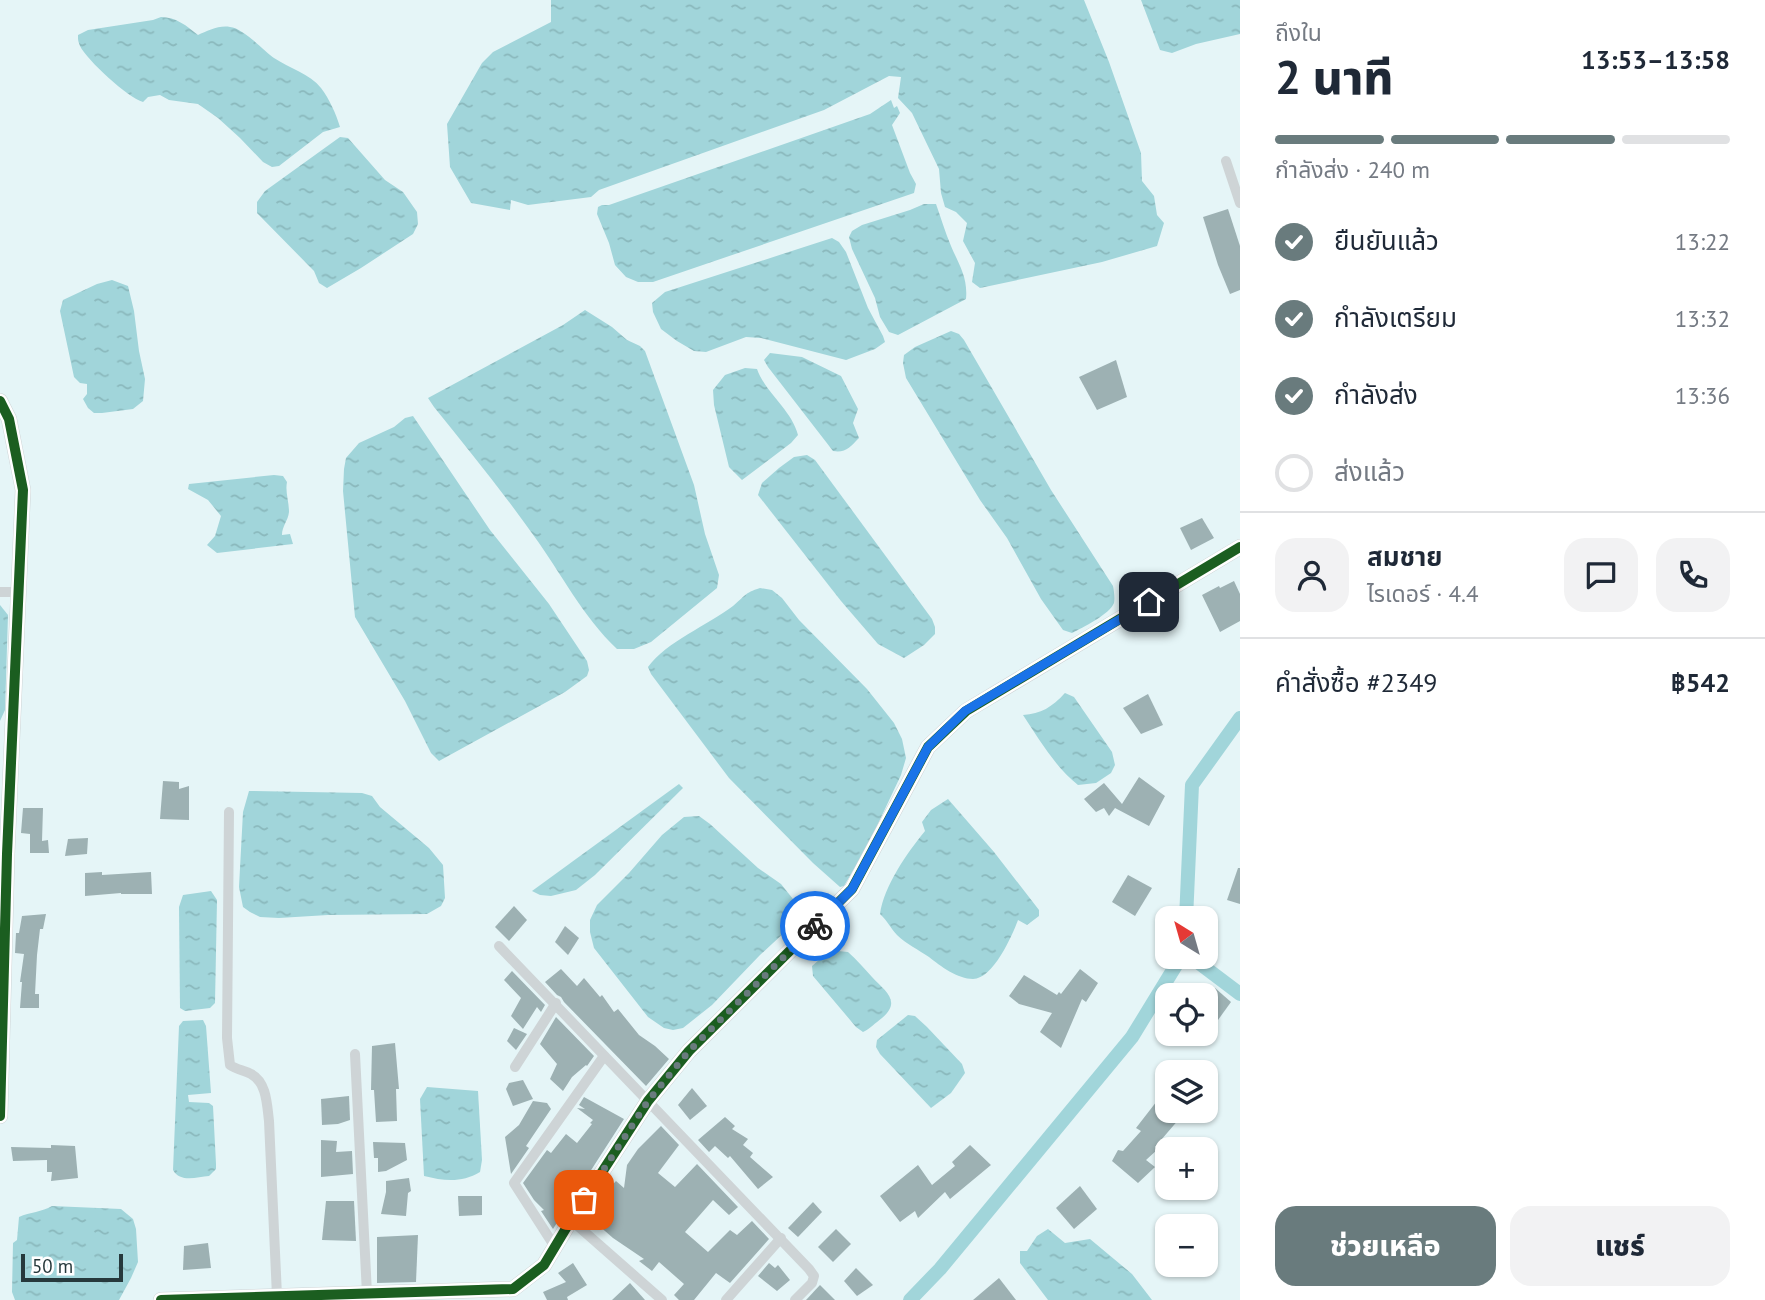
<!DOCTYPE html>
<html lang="th">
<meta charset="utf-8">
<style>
:root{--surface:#fff;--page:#f2f2f3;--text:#1f2937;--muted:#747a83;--line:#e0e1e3;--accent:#697b7d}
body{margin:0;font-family:"PT Sans","Noto Sans Thai",sans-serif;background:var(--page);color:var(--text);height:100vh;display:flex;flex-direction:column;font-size:26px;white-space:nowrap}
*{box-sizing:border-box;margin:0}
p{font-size:23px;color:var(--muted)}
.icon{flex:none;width:38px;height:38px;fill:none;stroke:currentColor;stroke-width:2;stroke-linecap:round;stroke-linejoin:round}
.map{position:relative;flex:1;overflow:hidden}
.drawer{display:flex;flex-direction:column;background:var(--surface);width:525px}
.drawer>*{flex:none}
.needle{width:46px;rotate:323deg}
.fabs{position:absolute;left:1155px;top:906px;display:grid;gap:14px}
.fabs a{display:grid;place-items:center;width:63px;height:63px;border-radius:14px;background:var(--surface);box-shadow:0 2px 5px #0004;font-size:35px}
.scale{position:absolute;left:21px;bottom:18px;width:102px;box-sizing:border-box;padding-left:7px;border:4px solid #26393c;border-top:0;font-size:19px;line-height:24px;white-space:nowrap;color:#26393c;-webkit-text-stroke:5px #fff;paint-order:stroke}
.pin{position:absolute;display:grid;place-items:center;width:60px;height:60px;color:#fff;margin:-30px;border-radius:14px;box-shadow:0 4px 10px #0006}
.courier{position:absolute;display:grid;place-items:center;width:70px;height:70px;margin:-35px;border:5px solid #1a73e8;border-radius:50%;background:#fff;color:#222;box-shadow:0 2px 9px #0007}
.summary em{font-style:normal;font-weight:800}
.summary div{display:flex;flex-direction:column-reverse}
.summary{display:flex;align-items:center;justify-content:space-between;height:119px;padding:0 35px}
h1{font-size:46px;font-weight:800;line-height:52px}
.bar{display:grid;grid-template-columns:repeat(4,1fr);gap:10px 7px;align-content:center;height:84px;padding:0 35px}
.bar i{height:9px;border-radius:5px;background:var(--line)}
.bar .on{background:var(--accent)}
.bar p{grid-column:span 4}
.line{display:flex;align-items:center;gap:18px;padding:0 35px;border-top:2px solid var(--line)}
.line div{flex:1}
.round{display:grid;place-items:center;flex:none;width:74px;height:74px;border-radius:21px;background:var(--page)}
ol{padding:0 35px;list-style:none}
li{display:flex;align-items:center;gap:21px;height:77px}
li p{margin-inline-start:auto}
li .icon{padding:7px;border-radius:50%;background:var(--accent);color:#fff;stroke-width:4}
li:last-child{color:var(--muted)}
li i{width:38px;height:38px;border:4px solid var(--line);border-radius:50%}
.button{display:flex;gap:14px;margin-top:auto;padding:14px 35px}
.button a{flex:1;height:80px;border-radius:21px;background:var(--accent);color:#fff;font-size:28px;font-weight:800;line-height:80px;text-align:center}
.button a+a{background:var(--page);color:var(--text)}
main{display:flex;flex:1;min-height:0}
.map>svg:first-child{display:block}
.water{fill:url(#water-ripples)}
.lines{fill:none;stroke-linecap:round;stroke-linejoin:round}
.canal{stroke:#a1d5da;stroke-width:14}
.building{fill:#9db1b3}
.street{stroke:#ced4d6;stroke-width:10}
.secondary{stroke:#ced4d6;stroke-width:16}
.cycleway-casing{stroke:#fff;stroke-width:15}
.cycleway{stroke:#1b5e20;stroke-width:10}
.done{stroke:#697b7d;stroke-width:7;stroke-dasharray:0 12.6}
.route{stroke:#1a73e8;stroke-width:9}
</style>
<main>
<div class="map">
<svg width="1240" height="1300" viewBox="0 0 1240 1300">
<defs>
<pattern id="water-ripples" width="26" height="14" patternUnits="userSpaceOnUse" patternTransform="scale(1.75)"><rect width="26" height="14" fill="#a1d5da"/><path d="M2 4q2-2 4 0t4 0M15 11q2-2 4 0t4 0" fill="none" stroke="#8ab8bc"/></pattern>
</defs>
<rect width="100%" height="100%" fill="#e5f5f7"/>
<g class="water">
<polygon points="551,0 1084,0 1109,62 1141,153 1142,181 1154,196 1157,215 1164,223 1157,246 1102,262 980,288 972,282 975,263 963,241 967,223 956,212 945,207 941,193 939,169 912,113 898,98 901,77 889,76 824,110 599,190 591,197 528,205 511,200 510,210 471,203 450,167 447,124 482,63 493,52 551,22"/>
<polygon points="1141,0 1240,0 1240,34 1196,44 1172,53 1160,50"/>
<path d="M161 17C176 17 187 26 198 35 207 31 219 25 230 27 243 28 263 50 274 58 289 68 310 74 321 88 330 100 336 114 340 127L323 132 279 166 272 167 263 162 240 138 218 118 198 104 169 100 160 95 148 97 143 102C128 98 87 60 80 46 78 40 78 41 78 35L88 30 153 20Z"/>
<polygon points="891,100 894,108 897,106 900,113 892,125 910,173 916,184 914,193 653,282 638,282 626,277 615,265 609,243 597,214 598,207 602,205 609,205 870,114"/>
<polygon points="340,137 348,138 385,180 403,192 417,212 418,224 413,234 361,268 327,288 319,283 314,271 257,213 257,202 265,191"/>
<path d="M924 204H936C941 218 945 232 951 246 959 265 968 277 966 299L898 335 889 332 880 317 875 298 852 249 849 237 852 231 862 225 910 210Z"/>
<polygon points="832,238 839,242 846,252 868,308 883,336 885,342 875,349 846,360 761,338 746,337 706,352 694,351 677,341 661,329 653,312 652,303 665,292"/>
<polygon points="112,280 128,286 134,311 139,351 145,379 143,401 133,409 102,413 94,413 88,408 83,399 87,394 87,384 80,383 74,377 60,311 63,300 97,284"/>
<path d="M585 310 612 327 627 340 640 346 645 351 694 485 705 534 719 575 717 588 651 642 634 649H617C583 617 561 573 534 536 502 491 468 449 434 407L428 398 563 325Z"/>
<path d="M951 331 959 334 964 340 1051 490 1113 586C1114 591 1115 598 1114 603 1110 614 1082 628 1072 633L1063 630 1041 599 1007 538 980 500 906 378 903 363 904 355 915 347Z"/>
<path d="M770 353 802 357 841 376 858 409 853 423 859 438C850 447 846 453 833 451L768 367 764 360Z"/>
<path d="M745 368 757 369C766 394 791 409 798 435L791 443 742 480 729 467 714 405 713 390 725 375Z"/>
<polygon points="413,416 490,530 549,604 587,661 589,670 587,676 565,692 439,761 431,753 405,701 355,617 343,491 344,469 346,458 359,443 394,427 405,418"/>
<polygon points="807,455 815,460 932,619 935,627 935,634 924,645 904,658 878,644 841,601 758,495 762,483 779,468 794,457"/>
<path d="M274 475 283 476 287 482C285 492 289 501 289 512 288 521 282 526 282 535L290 534 293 544 217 553 207 545 215 536 221 516 208 500 188 489 189 484Z"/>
<path d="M760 588 772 590 782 598 799 620 867 689 894 723 902 739 906 758 901 775 868 845 844 886 840 887 813 863 729 778 651 674 648 667C666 642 708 625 733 606 745 596 744 593 760 588Z"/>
<polygon points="0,605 8,615 5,710 0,721"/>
<path d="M1065 693 1074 697 1112 752 1115 765 1111 773 1096 783 1078 785C1055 767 1039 739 1023 715 1041 714 1052 707 1065 693Z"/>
<polygon points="679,784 683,788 595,875 576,890 551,896 540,895 532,891"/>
<polygon points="249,791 362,793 372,796 380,807 429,848 443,865 445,898 441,906 427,914 328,915 279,918 260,917 250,912 243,907 239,887 243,812"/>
<path d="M948 799 994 852 1039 910V916L1027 925 1018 920C1012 936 993 979 973 979 958 979 940 966 929 957 919 950 906 944 897 935 891 929 887 920 880 914 884 886 907 853 925 831L922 822 931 810Z"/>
<polygon points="699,816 710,824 758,868 781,884 801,909 800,918 760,955 712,1005 683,1028 673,1030 664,1028 648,1017 594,948 590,932 590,920 597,905 629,873 662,835 684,817"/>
<polygon points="211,891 217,900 215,1003 210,1008 185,1011 180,1008 179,907 183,895"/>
<path d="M838 951 848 952C857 960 864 968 872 977 885 991 902 1001 882 1018 875 1023 870 1029 863 1032L856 1027 813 976 812 966 826 954Z"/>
<polygon points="908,1015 915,1016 927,1027 962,1064 965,1073 951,1093 931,1108 880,1054 876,1047 877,1040"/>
<path d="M203 1020 206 1026 211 1093 188 1095 189 1102 209 1103 213 1106 216 1164V1169L209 1176C197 1177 180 1183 173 1170L179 1026 183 1021Z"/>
<path d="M427 1087 478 1091 482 1160 480 1172C462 1183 444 1181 424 1176L420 1099Z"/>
<path d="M52 1206 121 1209 133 1219 136 1229 138 1262 131 1278 119 1300H15L12 1292 13 1243 17 1240 19 1217C30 1212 42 1212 52 1206Z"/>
<polygon points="1048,1229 1065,1243 1090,1239 1132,1274 1152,1300 1048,1300 1020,1263 1020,1251 1027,1251 1037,1236"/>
</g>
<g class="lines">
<g class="canal">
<polyline points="1186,919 1192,785 1240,718"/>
<polyline points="1191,957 1240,994"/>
<polyline points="910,1300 940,1269 1132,1037 1181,957"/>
</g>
</g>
<g class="building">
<polygon points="1228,209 1240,246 1240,290 1230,294 1218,265 1203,217"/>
<polygon points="1116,360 1127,397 1097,410 1079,377"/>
<polygon points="1202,518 1214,538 1191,550 1180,528"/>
<polygon points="1234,581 1240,594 1240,621 1220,632 1202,595 1219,586 1220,588"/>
<polygon points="1148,694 1163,725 1141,734 1123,708"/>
<polygon points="1139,777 1165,796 1149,826 1115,808 1109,816 1104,808 1096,812 1084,799 1104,783 1122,804"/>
<polygon points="163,781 179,782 179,789 189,786 189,820 160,819"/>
<polygon points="23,808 43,808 42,841 48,840 49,853 30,853 30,834 21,833"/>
<polygon points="88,838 87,854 65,856 68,839"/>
<polygon points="1238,868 1240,868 1240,904 1227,900"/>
<polygon points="102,872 102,875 151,872 152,894 121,894 121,893 85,896 85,873"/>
<polygon points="1128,875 1152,888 1135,916 1112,902"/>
<polygon points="514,906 527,920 509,941 495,927"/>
<polygon points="46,914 43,929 40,929 37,955 35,994 39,994 39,1008 20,1008 22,982 20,982 24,954 15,953 16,933 19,933 22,916"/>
<polygon points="565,926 579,938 568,955 555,942"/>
<polygon points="561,969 577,986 584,978 600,997 602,995 614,1012 618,1009 639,1035 655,1046 669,1059 646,1086 564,1002 561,997 557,995 545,982"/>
<polygon points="1080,969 1098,983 1086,1002 1082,999 1061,1048 1040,1032 1052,1013 1019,1004 1009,996 1024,975 1057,995 1059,992 1061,994"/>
<polygon points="512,971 545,1005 541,1012 537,1007 523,1029 511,1016 521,998 504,980"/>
<polygon points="1215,988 1231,1002 1218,1020 1206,1009 1206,1000"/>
<polygon points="556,1017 594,1056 587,1066 586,1065 572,1077 563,1091 550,1079 557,1064 540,1044"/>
<polygon points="514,1028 527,1034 516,1050 507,1041"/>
<polygon points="395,1043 399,1089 396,1089 397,1121 376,1122 374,1090 371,1090 372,1046"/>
<polygon points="523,1080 533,1099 513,1106 506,1089 509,1083"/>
<polygon points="692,1088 707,1106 690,1120 678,1105"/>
<polygon points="1167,1088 1167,1111 1186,1111 1155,1147 1158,1149 1146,1160 1155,1167 1138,1183 1112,1161 1118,1150 1123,1151 1141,1131 1136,1128"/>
<polygon points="349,1096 350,1120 338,1124 322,1125 321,1099"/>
<polygon points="584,1097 624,1119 586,1178 572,1194 574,1196 553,1229 541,1211 544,1210 534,1200 523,1183 547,1150 551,1153 566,1134 577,1143 592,1124 590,1123 593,1120 577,1108 585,1109 579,1105"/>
<polygon points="533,1101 547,1103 551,1109 526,1146 529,1148 511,1174 505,1137 519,1125"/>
<polygon points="725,1117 735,1126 732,1129 748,1139 743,1145 753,1153 750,1157 773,1177 758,1189 730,1156 728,1158 715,1146 709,1152 698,1140"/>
<polygon points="661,1126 679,1145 658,1173 675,1187 697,1164 738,1207 729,1215 713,1200 685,1232 708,1252 730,1230 737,1235 752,1221 769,1239 730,1283 716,1273 694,1300 679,1300 674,1295 684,1284 659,1262 652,1271 639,1261 644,1259 613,1238 589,1217 603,1195 616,1181 624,1188 627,1165 638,1149"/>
<polygon points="321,1140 337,1141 336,1152 352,1151 353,1174 321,1177"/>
<polygon points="373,1142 405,1143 407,1160 386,1171 378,1172 378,1158 374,1158"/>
<polygon points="51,1145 75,1146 78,1178 51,1181 52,1172 47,1172 47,1160 13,1161 11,1147 51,1148"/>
<polygon points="970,1145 991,1165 950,1199 945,1192 918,1218 915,1211 900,1222 880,1196 918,1165 932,1185 955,1166 952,1162"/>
<polygon points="409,1178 411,1191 408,1193 406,1216 381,1214 386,1192 386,1181"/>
<polygon points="1080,1186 1097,1209 1074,1229 1056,1208"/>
<polygon points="458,1196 482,1196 482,1215 459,1216"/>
<polygon points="326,1201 354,1201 356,1241 322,1240"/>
<polygon points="813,1202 822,1212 798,1237 788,1228"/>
<polygon points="836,1229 851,1244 833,1262 818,1247"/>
<polygon points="418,1235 416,1282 377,1283 377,1237"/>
<polygon points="208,1243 211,1268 183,1270 184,1246"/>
<polygon points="573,1263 587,1285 567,1297 568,1300 547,1300 543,1292 566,1282 558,1273"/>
<polygon points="769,1263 775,1268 778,1265 790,1280 777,1291 758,1276"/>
<polygon points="856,1268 873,1285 857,1296 844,1281"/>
<polygon points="999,1278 1016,1300 973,1300"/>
<polygon points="630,1283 645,1300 612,1300"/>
<polygon points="820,1285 835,1300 806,1300"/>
</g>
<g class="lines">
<g class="street">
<polyline points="1226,161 1240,203"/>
<polyline points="0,592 19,592"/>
<path d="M229 812 227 1038 230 1065C237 1070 244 1070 251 1074 267 1082 267 1106 269 1121L277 1296"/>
<polyline points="499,946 809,1269 814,1276 812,1283 795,1300"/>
<polyline points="355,1054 367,1294"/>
<polyline points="515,1067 556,1003"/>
<polyline points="571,1220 662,1300"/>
<polyline points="555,1247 514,1183 604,1056"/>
<polyline points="726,1300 781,1238"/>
</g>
<g class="secondary">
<polyline points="0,401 9,419 23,490 7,854 0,1116"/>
<polyline points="161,1300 513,1289 544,1265 571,1220 648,1101 689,1051 852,889 928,747 966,711 1240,547"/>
</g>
<defs>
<g id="cycleway">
<polyline points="0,401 9,419 23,490 7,854 0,1116"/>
<polyline points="161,1300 513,1289 544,1265 571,1220 648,1101 689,1051 852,889 928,747 966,711 1240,547"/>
</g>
</defs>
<use href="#cycleway" class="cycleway-casing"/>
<use href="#cycleway" class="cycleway"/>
</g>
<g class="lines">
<polyline class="done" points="584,1200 648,1101 689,1051 815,926"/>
<polyline class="route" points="815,926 852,889 928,747 965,711 1149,602"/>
</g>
</svg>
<div class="fabs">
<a><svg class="needle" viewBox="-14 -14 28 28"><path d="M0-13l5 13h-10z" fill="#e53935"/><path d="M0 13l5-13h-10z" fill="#747a83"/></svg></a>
<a><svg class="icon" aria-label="locate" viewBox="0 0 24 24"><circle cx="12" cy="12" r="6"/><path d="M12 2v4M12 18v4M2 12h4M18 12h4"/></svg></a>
<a><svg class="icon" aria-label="layers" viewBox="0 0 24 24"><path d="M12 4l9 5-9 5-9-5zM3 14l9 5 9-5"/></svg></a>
<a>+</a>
<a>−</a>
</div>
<div class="scale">50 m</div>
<div class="pin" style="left:584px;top:1200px;background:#ea580c"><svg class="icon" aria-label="bag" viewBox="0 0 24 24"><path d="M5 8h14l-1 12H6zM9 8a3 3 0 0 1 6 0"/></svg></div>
<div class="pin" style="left:1149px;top:602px;background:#1f2937"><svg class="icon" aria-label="home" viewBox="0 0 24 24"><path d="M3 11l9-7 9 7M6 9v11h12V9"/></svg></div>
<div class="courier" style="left:815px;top:926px"><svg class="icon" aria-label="bike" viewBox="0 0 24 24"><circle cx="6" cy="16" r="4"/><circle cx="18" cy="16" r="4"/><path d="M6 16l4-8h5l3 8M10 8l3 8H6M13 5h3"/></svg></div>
</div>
<section class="drawer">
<div class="summary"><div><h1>2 นาที</h1><p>ถึงใน</p></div><em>13:53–13:58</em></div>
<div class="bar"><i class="on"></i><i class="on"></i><i class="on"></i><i></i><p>กำลังส่ง · 240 m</p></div>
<ol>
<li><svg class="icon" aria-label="check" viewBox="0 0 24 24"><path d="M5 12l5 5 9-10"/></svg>ยืนยันแล้ว<p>13:22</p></li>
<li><svg class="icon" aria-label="check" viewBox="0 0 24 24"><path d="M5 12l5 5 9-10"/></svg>กำลังเตรียม<p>13:32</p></li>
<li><svg class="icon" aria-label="check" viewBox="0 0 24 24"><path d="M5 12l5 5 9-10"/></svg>กำลังส่ง<p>13:36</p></li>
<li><i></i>ส่งแล้ว</li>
</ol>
<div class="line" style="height:126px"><a class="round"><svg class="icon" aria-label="person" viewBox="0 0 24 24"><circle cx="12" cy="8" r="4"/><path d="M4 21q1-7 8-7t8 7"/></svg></a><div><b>สมชาย</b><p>ไรเดอร์ · 4.4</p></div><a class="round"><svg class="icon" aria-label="chat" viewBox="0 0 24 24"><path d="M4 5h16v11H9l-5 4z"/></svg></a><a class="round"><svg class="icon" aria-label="phone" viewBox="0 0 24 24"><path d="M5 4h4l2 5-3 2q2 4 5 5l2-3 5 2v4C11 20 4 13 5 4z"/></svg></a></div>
<div class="line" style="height:91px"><div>คำสั่งซื้อ #2349</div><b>฿542</b></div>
<div class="button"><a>ช่วยเหลือ</a><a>แชร์</a></div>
</section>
</main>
